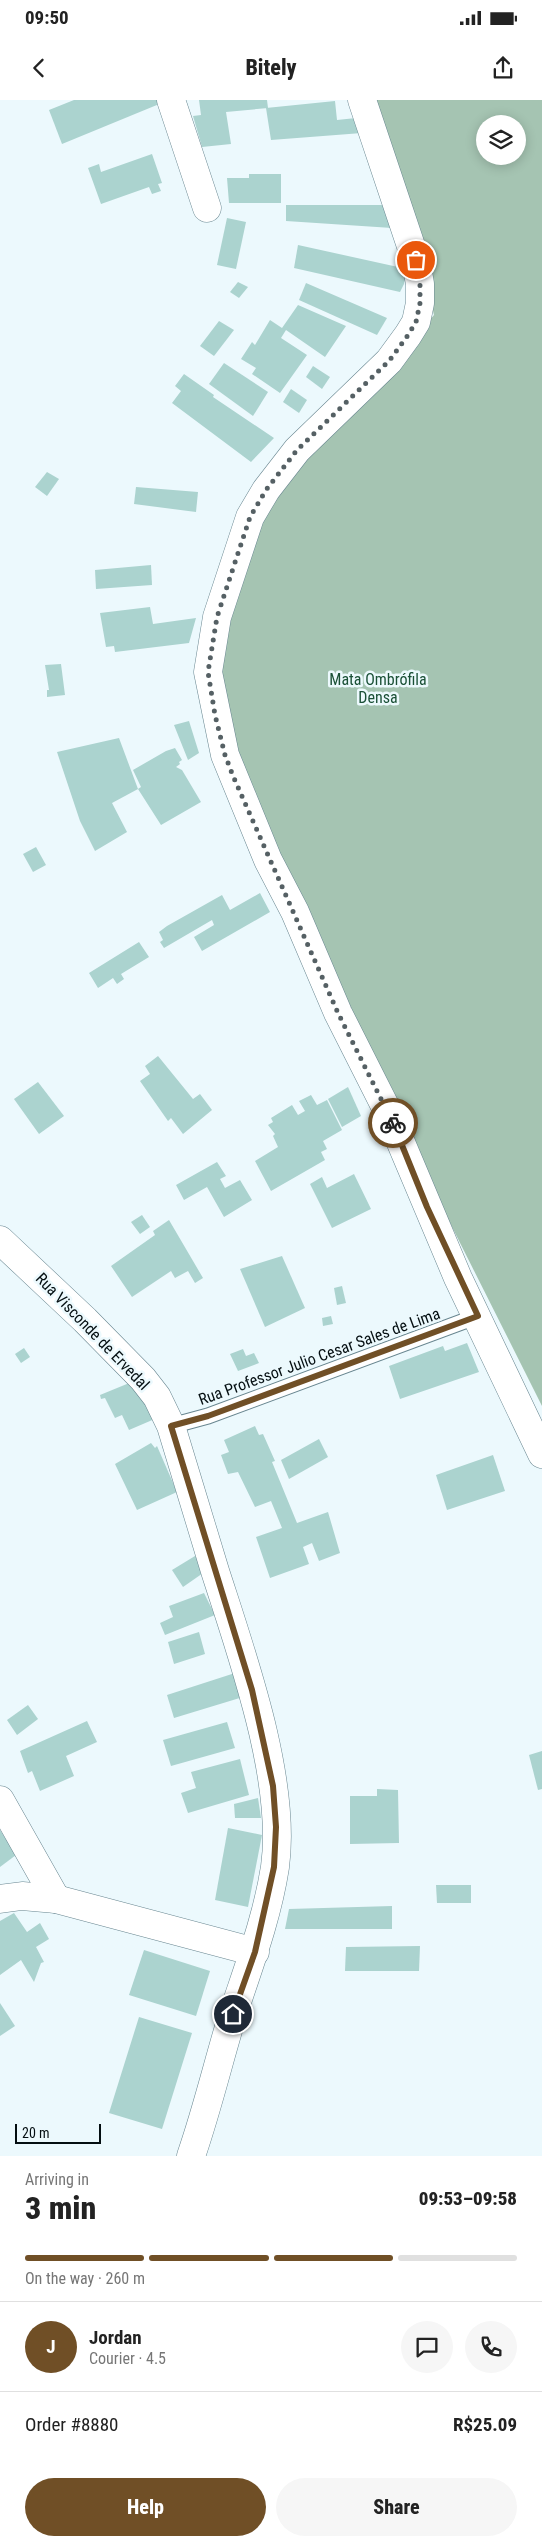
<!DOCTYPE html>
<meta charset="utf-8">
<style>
:root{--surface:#fff;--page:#f6f6f6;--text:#222;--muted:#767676;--line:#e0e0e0;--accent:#704f26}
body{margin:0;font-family:"Roboto Condensed",sans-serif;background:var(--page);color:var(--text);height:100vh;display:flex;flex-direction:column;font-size:19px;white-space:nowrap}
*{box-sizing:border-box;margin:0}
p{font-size:16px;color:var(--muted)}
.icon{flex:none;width:28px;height:28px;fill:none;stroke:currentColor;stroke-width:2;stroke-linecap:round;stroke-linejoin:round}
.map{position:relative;height:2056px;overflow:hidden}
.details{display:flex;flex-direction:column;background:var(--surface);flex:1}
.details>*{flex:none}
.tools{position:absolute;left:476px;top:15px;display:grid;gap:10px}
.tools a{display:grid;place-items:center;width:50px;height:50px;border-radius:50%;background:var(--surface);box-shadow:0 2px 12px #0003;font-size:25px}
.scale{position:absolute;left:15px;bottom:12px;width:86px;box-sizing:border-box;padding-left:5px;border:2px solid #040e11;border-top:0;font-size:14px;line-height:18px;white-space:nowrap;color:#040e11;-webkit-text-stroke:4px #ecf9fd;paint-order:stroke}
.pin{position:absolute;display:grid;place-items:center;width:42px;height:42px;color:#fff;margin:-21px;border:2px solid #fff;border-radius:50%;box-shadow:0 1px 5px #0007}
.courier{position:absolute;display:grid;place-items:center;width:50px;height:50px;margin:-25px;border:4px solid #704f26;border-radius:50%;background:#fff;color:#222;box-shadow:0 1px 6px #0007}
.overview em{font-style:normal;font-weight:800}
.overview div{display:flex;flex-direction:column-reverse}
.overview{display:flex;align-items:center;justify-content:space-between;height:85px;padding:0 25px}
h1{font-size:32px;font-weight:800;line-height:38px}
.bar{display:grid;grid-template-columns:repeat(4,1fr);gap:8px 5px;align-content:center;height:60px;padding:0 25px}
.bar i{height:6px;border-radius:4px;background:var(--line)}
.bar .on{background:var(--accent)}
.bar p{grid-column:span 4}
.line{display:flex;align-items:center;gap:12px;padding:0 25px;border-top:1px solid var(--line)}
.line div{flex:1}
.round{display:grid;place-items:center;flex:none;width:52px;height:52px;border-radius:26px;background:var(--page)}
.action{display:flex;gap:10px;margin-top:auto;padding:10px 25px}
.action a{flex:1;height:58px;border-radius:30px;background:var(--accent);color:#fff;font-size:20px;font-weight:800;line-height:58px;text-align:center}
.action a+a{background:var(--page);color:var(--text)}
.status{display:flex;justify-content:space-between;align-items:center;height:35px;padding:0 25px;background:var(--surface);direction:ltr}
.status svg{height:14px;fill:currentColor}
header{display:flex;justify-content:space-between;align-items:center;height:65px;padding:0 25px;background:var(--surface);font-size:22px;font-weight:800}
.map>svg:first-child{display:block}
.forest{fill:#a5c4b2;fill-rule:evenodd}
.building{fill:#abd3cf}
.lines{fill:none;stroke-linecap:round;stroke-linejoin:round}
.service-casing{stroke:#688690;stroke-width:17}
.minor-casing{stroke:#688690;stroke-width:29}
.secondary-casing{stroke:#688690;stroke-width:29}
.service{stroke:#fff;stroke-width:15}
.minor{stroke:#fff;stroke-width:28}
.secondary{stroke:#fff;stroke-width:28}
.done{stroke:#556064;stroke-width:5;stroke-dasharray:0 9}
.route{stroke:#704f26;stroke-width:6}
.labels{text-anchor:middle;stroke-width:5;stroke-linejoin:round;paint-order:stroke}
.park-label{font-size:16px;fill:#1a5036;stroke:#ecf9fd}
.street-label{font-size:16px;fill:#040e11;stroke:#ecf9fd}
</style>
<div class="status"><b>09:50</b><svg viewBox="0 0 49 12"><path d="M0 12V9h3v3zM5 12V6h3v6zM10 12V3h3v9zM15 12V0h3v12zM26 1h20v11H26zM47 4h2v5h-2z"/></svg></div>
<header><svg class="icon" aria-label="back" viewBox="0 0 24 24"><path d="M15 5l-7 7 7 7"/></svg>Bitely<svg class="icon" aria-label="share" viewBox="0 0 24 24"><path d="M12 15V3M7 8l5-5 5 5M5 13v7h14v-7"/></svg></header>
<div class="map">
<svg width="542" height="2056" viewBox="0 0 542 2056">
<rect width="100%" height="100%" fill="#ecf9fd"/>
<path class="forest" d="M367 0H542V1306L237 699 206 583 273 382 341 316 434 215 406 103ZM485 24H518V56H485Z"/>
<g class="building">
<polygon points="74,0 169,0 62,44 49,10"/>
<polygon points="199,0 267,0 268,8 226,12 231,44 202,47 193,16 201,15"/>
<polygon points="335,1 337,20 356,18 362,33 271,40 266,8"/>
<polygon points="152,54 162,83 158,84 161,91 152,94 149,87 101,104 88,68 99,64 101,72"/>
<polygon points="249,74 281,74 281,103 229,103 227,78 249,78"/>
<polygon points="286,105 384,105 392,128 286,121"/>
<polygon points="227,118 246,122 236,169 217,165"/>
<polygon points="298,145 407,169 404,184 400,192 294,168"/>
<polygon points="238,182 248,187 239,198 230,192"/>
<polygon points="306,183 387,218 377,235 299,200"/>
<polygon points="298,205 346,226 325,257 286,230 281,238 307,255 280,293 252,274 256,268 241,259 252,242 255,245 270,220 282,228"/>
<polygon points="219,221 234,230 214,256 200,246"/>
<polygon points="224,263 268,292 253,316 209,284"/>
<polygon points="313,266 330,277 322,289 306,277"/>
<polygon points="184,274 214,295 213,297 274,338 251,362 172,303 181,291 175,286"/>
<polygon points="291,289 307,300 299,313 283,302"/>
<polygon points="47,372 59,379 47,396 35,387"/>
<polygon points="136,387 198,392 196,412 134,404"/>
<polygon points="151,465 152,485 96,489 95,470"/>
<polygon points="150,507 153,524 196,518 189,543 115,552 114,546 106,547 100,513"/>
<polygon points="61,564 65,595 47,597 47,590 49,590 45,565"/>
<polygon points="189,621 199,653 188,660 174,625"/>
<polygon points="119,638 138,689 112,703 127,732 95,751 80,721 57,652"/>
<polygon points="175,648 182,660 179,662 180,664 176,667 182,670 201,702 161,725 138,689 141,687 133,670 166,651"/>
<polygon points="36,747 46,765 33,772 23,754"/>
<polygon points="260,793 270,812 202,851 194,837 214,825 212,820 164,848 160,842 163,840 159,832 167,826 222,795 230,810"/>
<polygon points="139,842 149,857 121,874 124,879 117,884 113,878 98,888 89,873"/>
<polygon points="158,956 193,999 200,994 212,1010 183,1034 171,1018 168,1021 140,981 150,974 145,966"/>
<polygon points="38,982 64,1016 39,1034 14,999"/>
<polygon points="348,987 361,1016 342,1027 328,999"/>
<polygon points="311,995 317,1005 327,1000 342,1030 323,1041 327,1049 321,1052 325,1060 271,1091 255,1061 278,1047 273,1036 275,1034 268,1025 273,1022 271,1018 292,1005 298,1015 305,1011 299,1001"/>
<polygon points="217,1062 226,1076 220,1079 225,1088 240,1080 252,1100 224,1117 207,1087 184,1100 176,1085"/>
<polygon points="354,1074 371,1109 332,1128 310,1084 322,1077 327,1088"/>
<polygon points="142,1115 150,1127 140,1134 131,1122"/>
<polygon points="169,1120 203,1178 195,1183 188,1171 175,1178 171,1171 132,1197 111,1166 155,1135 153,1131"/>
<polygon points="282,1156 305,1208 265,1227 240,1169"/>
<polygon points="342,1186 346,1203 337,1205 334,1188"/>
<polygon points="331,1216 333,1224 323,1226 322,1218"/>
<polygon points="467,1243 479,1272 400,1299 389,1266 443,1246 445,1251"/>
<polygon points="24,1248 30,1257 21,1263 15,1254"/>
<polygon points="243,1249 246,1256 254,1253 259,1263 238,1271 230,1254"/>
<polygon points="139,1279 157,1318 129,1330 122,1315 115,1318 105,1298 101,1299 100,1295"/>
<polygon points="255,1326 259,1335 263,1334 275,1361 272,1362 297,1423 328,1412 340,1453 319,1461 312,1443 303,1447 309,1464 270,1478 256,1437 282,1428 271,1401 255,1407 238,1372 228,1374 221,1355 229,1352 224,1340"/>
<polygon points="319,1339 328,1357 289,1379 281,1360"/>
<polygon points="151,1343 155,1348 157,1346 177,1392 137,1410 115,1364"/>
<polygon points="493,1355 505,1391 447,1410 436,1375"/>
<polygon points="195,1456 206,1471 183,1487 172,1470"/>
<polygon points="204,1493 215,1515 165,1535 160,1523 173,1517 169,1506"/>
<polygon points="199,1532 205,1554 174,1564 168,1542"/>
<polygon points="235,1573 243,1597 174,1618 167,1595"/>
<polygon points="28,1605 38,1619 17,1635 7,1620"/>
<polygon points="87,1621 97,1642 66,1656 74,1676 40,1691 32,1671 28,1673 20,1651"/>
<polygon points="227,1622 235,1648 171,1666 163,1640"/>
<polygon points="542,1651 542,1689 538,1690 529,1655"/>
<polygon points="240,1659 249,1695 188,1713 181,1693 196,1688 191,1672"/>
<polygon points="377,1689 398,1690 399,1743 350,1744 350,1696 377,1696"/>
<polygon points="258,1698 261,1718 235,1718 234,1704"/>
<polygon points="228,1728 262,1735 248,1807 215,1800"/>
<polygon points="0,1730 16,1755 0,1767"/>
<polygon points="436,1785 471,1785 471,1803 437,1803"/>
<polygon points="392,1806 392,1829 285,1829 289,1809"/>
<polygon points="14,1813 27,1832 40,1823 49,1839 36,1847 44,1862 41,1863 34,1882 21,1860 0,1875 0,1821"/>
<polygon points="420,1846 419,1871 345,1871 346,1847"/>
<polygon points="144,1850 210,1871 196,1916 129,1895"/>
<polygon points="0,1903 15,1926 0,1936"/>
<polygon points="139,1917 192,1933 162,2029 109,2013"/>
</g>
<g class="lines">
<defs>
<polyline id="service" points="171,1326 208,1316 478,1216"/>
<g id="minor">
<polyline points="171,0 207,108"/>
<path d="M0 1140 85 1220 143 1279 157 1297 171 1326C186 1374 200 1423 215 1471 242 1555 287 1680 275 1767 267 1819 248 1868 232 1917 218 1963 207 2010 191 2056"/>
<polyline points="0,1700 56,1799"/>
<polyline points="0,1799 22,1796 56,1799 255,1852"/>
</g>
<polyline id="secondary" points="362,0 416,161 420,184 420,203 416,222 408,235 389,261 297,350 266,390 250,417 217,517 208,572 225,655 268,760 295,812 338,913 388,1012 458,1178 542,1354"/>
</defs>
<use href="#service" class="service-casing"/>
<use href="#minor" class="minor-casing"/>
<use href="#secondary" class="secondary-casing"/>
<use href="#service" class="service"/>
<use href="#minor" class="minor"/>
<use href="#secondary" class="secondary"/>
</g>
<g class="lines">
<polyline class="done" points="393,1023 338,913 233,676 225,655 215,615 208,572 217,517 250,417 266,390 297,350 389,261 408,235 416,222 420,203 420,184 416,160"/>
<polyline class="route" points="233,1914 255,1852 274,1767 276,1727 273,1686 252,1590 171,1326 208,1316 478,1216 427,1107 393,1023"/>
</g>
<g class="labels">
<g class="park-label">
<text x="378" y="585">Mata Ombrófila<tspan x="378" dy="18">Densa</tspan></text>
</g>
<g class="street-label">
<text transform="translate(93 1231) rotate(46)" y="6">Rua Visconde de Ervedal</text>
<text transform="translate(319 1256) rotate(-20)" y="6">Rua Professor Julio Cesar Sales de Lima</text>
</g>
</g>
</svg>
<div class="tools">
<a><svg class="icon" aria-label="layers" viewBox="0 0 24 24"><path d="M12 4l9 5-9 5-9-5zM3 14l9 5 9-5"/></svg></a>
</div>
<div class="scale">20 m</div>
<div class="pin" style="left:416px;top:160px;background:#ea580c"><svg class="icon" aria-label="bag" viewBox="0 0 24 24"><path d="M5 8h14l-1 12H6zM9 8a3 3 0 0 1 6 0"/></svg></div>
<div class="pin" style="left:233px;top:1914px;background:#1f2937"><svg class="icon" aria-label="home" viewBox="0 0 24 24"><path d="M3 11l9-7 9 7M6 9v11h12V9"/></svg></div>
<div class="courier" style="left:393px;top:1023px"><svg class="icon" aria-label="bike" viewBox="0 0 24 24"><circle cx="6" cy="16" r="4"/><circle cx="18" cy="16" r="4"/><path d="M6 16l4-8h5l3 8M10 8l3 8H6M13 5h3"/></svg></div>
</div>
<section class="details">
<div class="overview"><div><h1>3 min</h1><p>Arriving in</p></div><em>09:53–09:58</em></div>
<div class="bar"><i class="on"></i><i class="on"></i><i class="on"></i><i></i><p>On the way · 260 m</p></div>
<div class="line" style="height:90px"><b class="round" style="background:var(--accent);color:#fff">J</b><div><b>Jordan</b><p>Courier · 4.5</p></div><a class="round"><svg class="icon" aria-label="chat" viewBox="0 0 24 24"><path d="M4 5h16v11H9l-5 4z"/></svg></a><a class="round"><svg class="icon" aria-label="phone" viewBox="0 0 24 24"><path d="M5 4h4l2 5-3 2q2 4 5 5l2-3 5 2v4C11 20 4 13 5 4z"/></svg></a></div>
<div class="line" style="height:65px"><div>Order #8880</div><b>R$25.09</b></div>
<div class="action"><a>Help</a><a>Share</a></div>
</section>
